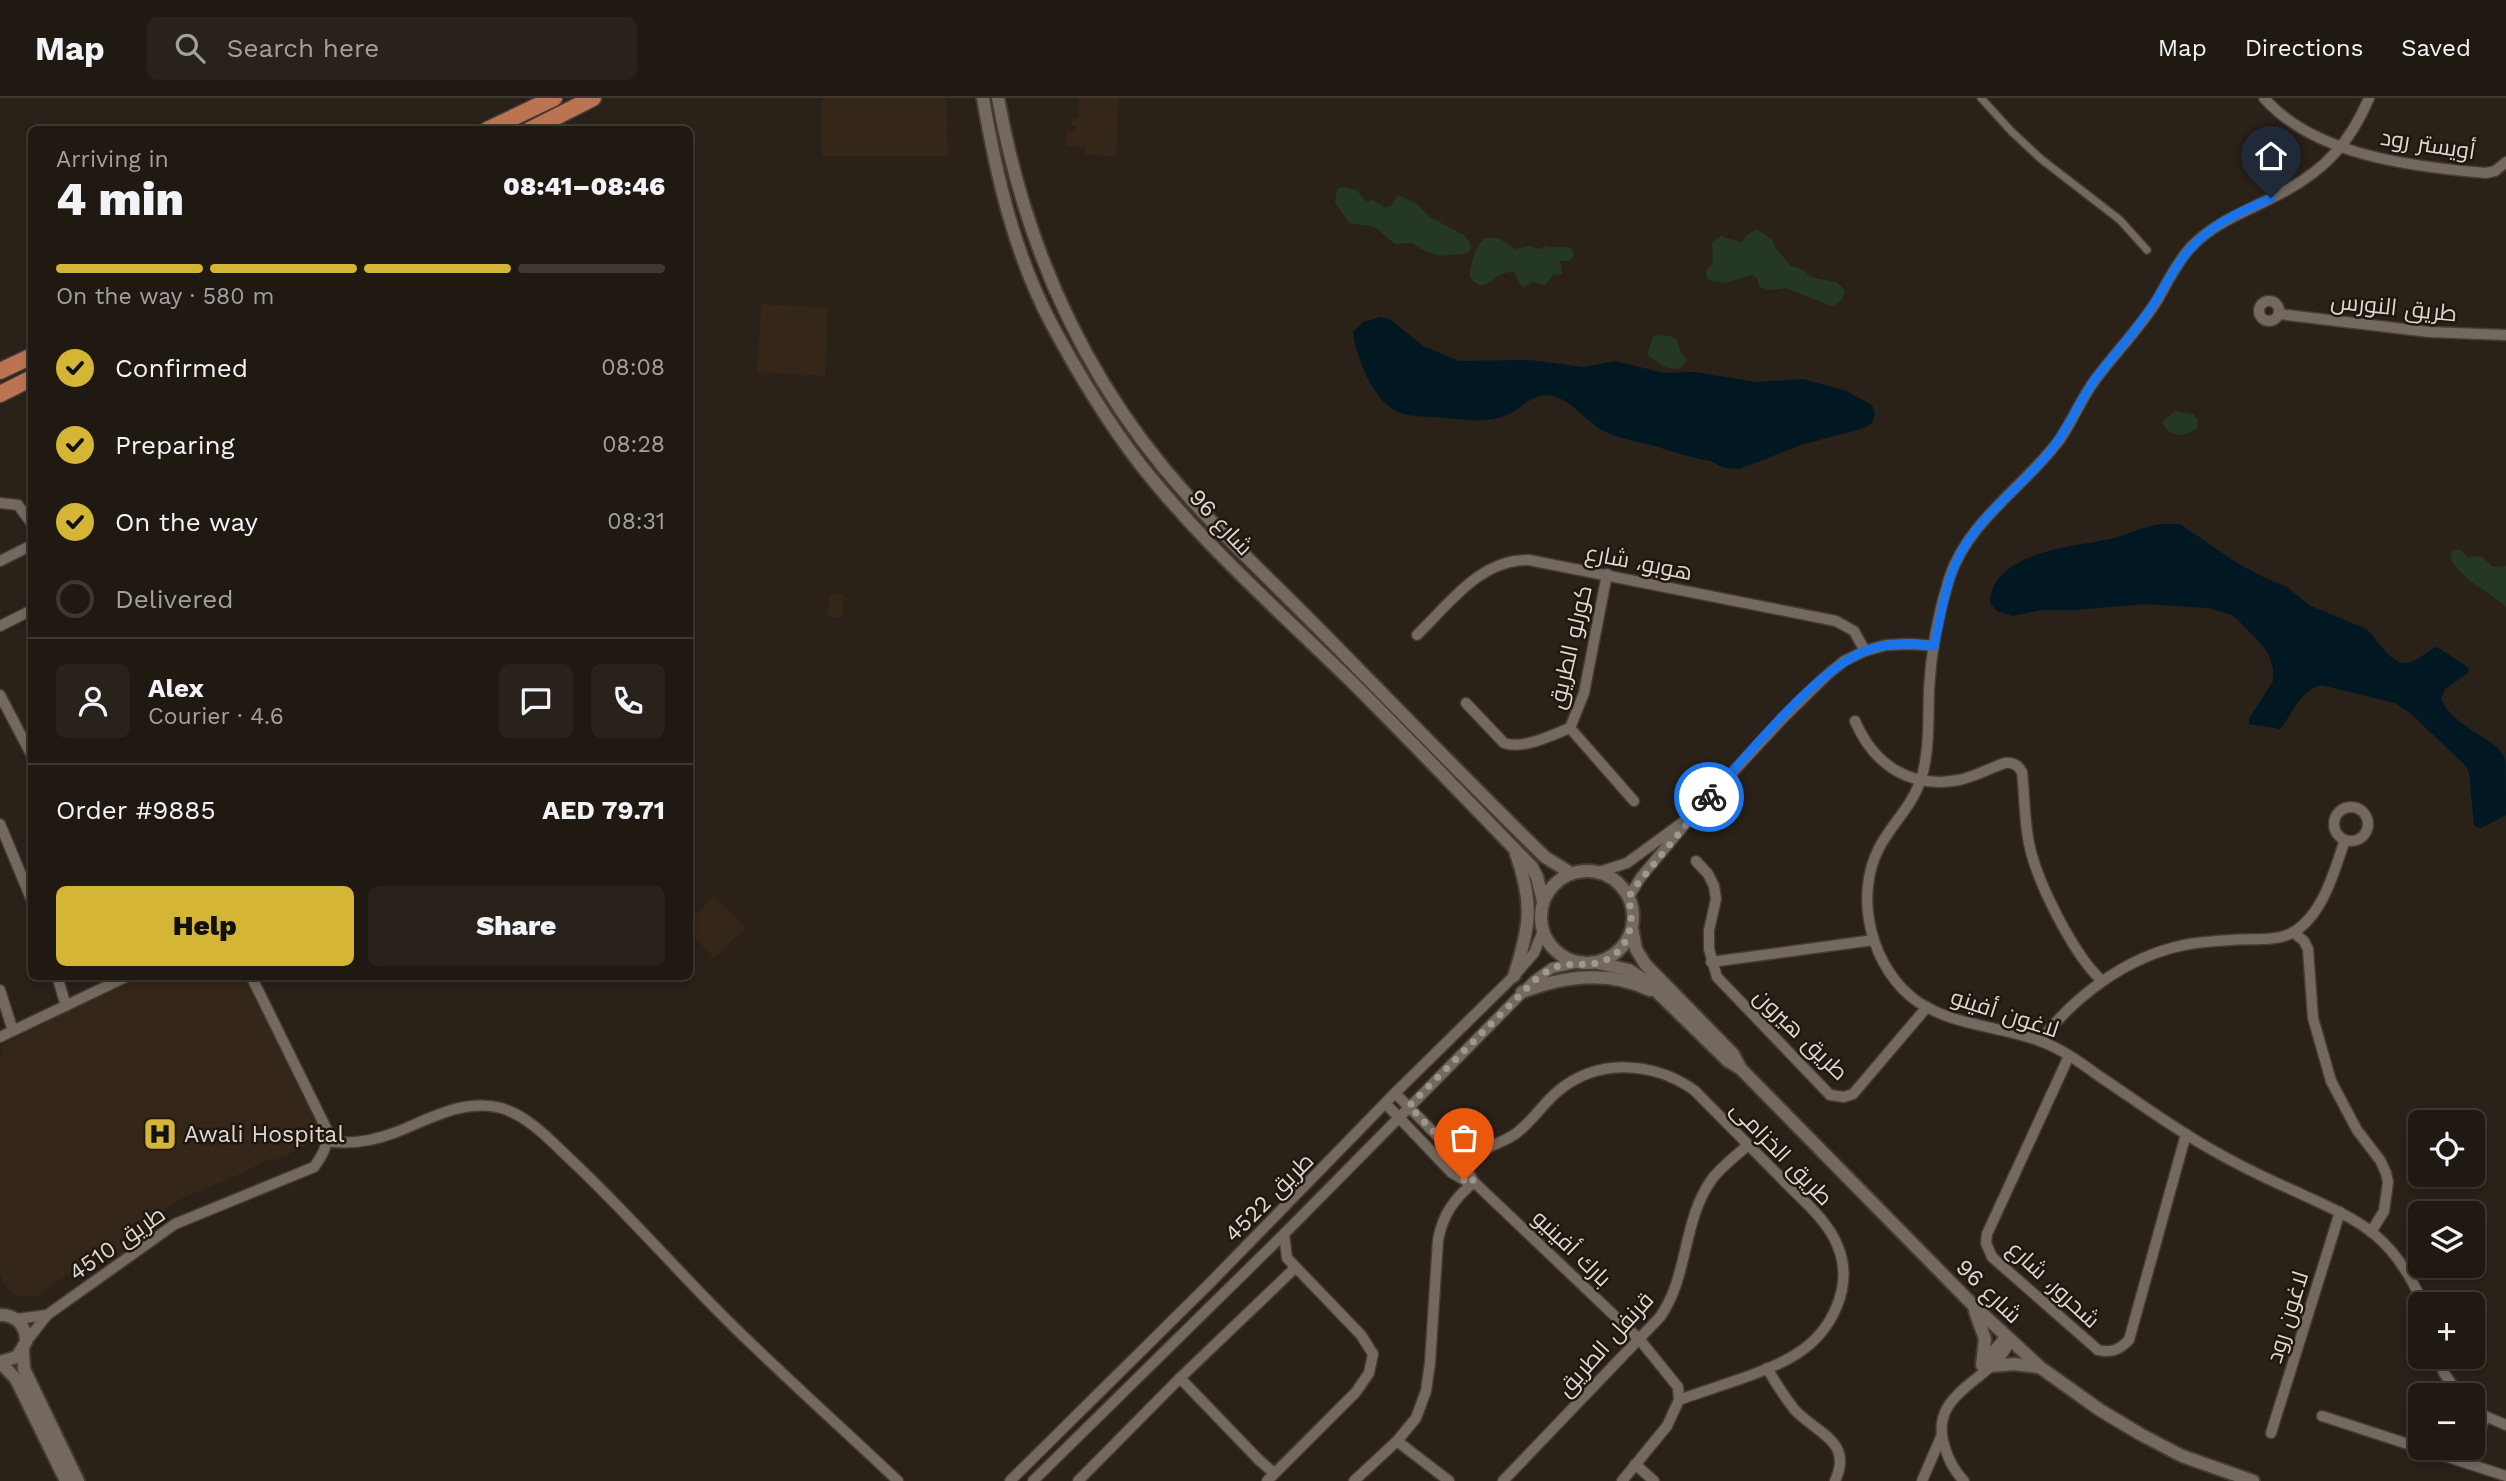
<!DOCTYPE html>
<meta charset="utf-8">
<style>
:root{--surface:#201912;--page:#28221b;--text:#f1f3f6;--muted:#a2a09f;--line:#3d3832;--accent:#d5b535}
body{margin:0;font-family:"Work Sans",Cairo,sans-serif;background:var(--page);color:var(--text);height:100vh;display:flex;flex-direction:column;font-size:26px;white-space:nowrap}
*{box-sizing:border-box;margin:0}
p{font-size:23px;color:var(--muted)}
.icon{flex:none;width:38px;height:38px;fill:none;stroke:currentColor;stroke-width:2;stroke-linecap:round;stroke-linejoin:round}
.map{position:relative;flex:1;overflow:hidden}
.panel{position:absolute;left:28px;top:28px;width:665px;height:854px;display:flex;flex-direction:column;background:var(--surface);border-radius:10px;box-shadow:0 4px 10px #0003,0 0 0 2px var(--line)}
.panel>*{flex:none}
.controls{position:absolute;left:2408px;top:1012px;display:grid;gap:14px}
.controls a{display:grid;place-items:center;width:77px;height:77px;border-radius:10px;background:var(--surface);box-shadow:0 4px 10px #0003,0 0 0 2px var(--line);font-size:35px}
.pin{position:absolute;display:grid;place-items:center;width:60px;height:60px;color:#fff;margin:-72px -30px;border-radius:50% 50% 50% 0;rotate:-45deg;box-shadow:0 0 7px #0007}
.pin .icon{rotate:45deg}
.courier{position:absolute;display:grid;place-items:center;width:70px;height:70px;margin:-35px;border:5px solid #1a73e8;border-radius:50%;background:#fff;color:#222;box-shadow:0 2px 9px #0007}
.head em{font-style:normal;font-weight:800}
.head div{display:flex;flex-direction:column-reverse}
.head{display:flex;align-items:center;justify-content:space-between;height:119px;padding:0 28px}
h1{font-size:46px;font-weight:800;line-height:52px}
.bar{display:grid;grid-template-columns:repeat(4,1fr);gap:10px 7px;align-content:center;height:84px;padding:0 28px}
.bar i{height:9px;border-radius:5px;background:var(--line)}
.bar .current{background:var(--accent)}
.bar p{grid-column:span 4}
.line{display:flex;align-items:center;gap:18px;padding:0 28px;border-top:2px solid var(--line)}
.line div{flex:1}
.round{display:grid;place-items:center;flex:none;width:74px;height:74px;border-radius:10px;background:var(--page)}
ol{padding:0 28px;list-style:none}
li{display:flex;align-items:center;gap:21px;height:77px}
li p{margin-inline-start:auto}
li .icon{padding:7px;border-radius:50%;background:var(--accent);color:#111;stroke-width:4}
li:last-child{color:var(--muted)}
li i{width:38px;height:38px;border:4px solid var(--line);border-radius:50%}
.button{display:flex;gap:14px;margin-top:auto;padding:14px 28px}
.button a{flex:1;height:80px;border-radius:10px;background:var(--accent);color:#111;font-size:28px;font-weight:800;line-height:80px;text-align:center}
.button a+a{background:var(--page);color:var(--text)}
header{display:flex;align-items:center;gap:42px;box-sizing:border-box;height:98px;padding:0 35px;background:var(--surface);border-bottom:2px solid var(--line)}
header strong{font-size:33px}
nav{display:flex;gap:38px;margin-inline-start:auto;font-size:24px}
.search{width:490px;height:63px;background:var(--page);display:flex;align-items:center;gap:18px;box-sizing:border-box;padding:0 24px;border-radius:10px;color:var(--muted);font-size:26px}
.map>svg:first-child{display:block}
.built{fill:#342618}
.green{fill:#253824}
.water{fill:#011722}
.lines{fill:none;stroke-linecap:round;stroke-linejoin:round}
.pedestrian-casing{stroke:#433b35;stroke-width:10}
.minor-casing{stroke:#433b35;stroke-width:13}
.tertiary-casing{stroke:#433b35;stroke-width:16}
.primary-casing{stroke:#433b35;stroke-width:19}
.pedestrian{stroke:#74695e;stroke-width:7}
.minor{stroke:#74695e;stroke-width:10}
.tertiary{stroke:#74695e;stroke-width:12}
.primary{stroke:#bc7352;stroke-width:16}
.done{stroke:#9f9891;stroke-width:7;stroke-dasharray:0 12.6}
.route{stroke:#1a73e8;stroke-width:9}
.labels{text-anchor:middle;stroke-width:5;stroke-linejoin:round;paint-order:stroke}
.street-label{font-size:23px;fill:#ded8d2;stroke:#20170f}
.poi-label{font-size:23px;fill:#ded8d2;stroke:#20170f;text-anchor:start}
</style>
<header>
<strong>Map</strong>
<div class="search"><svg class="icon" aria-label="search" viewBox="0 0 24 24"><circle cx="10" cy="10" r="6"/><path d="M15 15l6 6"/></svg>Search here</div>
<nav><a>Map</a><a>Directions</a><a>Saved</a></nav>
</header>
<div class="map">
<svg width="2506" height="1383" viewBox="0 0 2506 1383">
<rect width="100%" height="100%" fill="#2a2118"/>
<g class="built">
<polygon points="822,0 947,0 948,58 822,58"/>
<polygon points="1079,0 1119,0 1116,58 1085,57 1085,48 1066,48 1067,33 1076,33 1076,28 1072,28 1072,20 1078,20"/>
<polygon points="761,206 828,210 825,278 757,274"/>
<polygon points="829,496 844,496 843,520 828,519"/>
<polygon points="714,798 746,830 714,860 690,835 690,821"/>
<polygon points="135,879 248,879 320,1028 320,1039 288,1057 266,1063 223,1084 182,1100 166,1111 154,1130 119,1158 114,1160 104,1158 87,1163 37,1198 25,1199 13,1196 6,1189 0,1177 0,959 3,957 0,948"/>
</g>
<g class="green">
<polygon points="1343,89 1357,92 1365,103 1373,102 1384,109 1391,108 1398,97 1417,106 1430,119 1464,137 1470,145 1471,151 1466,156 1440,158 1427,154 1412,145 1395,146 1375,129 1349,125 1335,104 1337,91"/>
<path d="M1758 132 1772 141 1776 151 1791 168 1801 171 1814 180 1836 184 1845 192 1842 202 1834 208 1829 207 1785 190 1770 192 1759 189 1757 180 1753 177 1723 185 1708 182C1703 174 1708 171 1713 164L1712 144 1721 138 1742 145C1744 138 1751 133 1758 132Z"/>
<path d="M1485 140H1498L1516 151 1529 148 1539 151 1545 148C1554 151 1563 147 1572 151L1574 158 1569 163H1560L1562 176 1553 177 1545 187 1532 184 1524 189 1521 187 1513 173C1510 175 1505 174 1502 176 1492 179 1484 198 1470 179 1469 169 1476 146 1485 140Z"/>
<path d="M1660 237 1670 238 1676 241 1681 254 1687 262C1677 281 1659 265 1647 257L1653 239Z"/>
<path d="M2175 313 2193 316 2198 322 2197 330C2184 340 2169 340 2162 324Z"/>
<path d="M2454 451 2461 452 2468 459 2481 458 2493 469 2506 468V509C2491 495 2453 477 2450 456Z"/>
</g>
<g class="water">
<path d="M1381 219 1391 222 1423 248 1459 263 1530 262 1583 269 1615 263 1664 275 1694 274 1757 284 1803 281 1844 292 1872 307 1875 316 1872 325 1864 330 1801 347 1739 371 1724 370 1711 363C1692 360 1674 354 1655 348 1638 344 1621 341 1604 333 1587 324 1570 301 1552 298 1534 294 1523 309 1509 316 1491 325 1465 322 1446 320 1430 318 1413 320 1398 314 1374 304 1356 259 1353 234L1363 224Z"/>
<path d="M2163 426H2180L2237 465 2265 480 2287 489 2309 507 2366 531C2377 540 2390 567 2407 565 2418 563 2427 553 2437 549L2466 568 2469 571 2468 575 2445 591 2441 601C2455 632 2496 638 2505 661 2506 670 2506 705 2506 717L2481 730 2474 728 2469 674 2465 667 2411 616 2395 605 2321 587C2301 591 2292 617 2280 631L2249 626V621L2273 583V570L2268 555 2262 547 2236 520 2229 516 2208 510 2145 506 2075 512H2041L2013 518 1997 513 1990 504C1993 453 2074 449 2111 441 2129 436 2144 428 2163 426Z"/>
</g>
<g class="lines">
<defs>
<polyline id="pedestrian" points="1981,0 2011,33 2041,61 2120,122 2147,152"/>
<g id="minor">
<path d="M2264 0C2315 58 2414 69 2486 75L2495 73 2506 64"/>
<path d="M2369 0C2351 43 2326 71 2285 93 2252 112 2216 122 2190 150 2176 166 2168 183 2158 201 2140 230 2115 255 2095 282 2081 301 2073 322 2060 341 2025 389 1968 422 1949 481 1938 516 1931 555 1929 591 1928 621 1930 656 1920 684 1911 709 1891 727 1879 750 1853 800 1872 872 1918 904 1954 928 2001 928 2040 943 2062 951 2081 965 2099 978 2135 1002 2170 1028 2207 1049 2236 1066 2267 1081 2299 1095 2324 1107 2352 1118 2374 1136 2396 1154 2412 1180 2423 1206"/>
<circle cx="2269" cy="213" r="10"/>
<polyline points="2279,216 2429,234 2506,237"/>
<polyline points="0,405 18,407 32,426"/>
<polyline points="0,463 32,447"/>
<polyline points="0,528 32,512"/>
<path d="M1417 537C1449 506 1480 461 1529 462L1836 523 1854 533 1865 553"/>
<polyline points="0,597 32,658"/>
<path d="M1466 605 1504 645C1523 652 1552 637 1570 630L1584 595 1607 476"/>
<path d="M1855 623C1874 667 1910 691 1959 682 1974 679 1990 670 2005 665 2013 664 2018 667 2022 674 2025 699 2024 725 2030 750 2039 788 2074 857 2102 883"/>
<polyline points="1570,630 1634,703"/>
<circle cx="2351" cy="726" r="17"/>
<polyline points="0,726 32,803"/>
<polyline points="1696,763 1708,776 1714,788 1716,801 1709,832 1709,851 1717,879 1830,997 1844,999 1853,996 1927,909"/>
<polyline points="1599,774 1627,765 1683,724"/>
<polyline points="1628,800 1641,779 1692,718 1784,619 1827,577 1844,563 1865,553 1886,547 1912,546 1934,548"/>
<polyline points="2293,834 2304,843 2308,851 2313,920 2331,983 2357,1032 2380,1062 2386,1075 2388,1084 2384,1113 2371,1134"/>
<polyline points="1711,864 1874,842"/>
<polyline points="57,878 66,908"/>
<polyline points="0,892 13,933"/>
<polyline points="0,939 128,878"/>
<path d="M2040 943C2075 898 2126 859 2184 847 2199 844 2215 843 2231 842 2250 840 2277 844 2294 834 2324 815 2334 773 2345 742"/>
<path d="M2069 958 1987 1136 1986 1145 1992 1159 2098 1252C2111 1255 2119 1252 2129 1242L2186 1036"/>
<polyline points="1395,995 1460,1061 1474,1084 1640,1242 1678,1289 1679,1302 1667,1328 1622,1383"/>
<polyline points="1386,1006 1452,1075 1464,1082 1474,1084"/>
<path d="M327 1043C349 1047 372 1043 394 1035 428 1022 463 1000 501 1010 528 1018 549 1041 569 1060 626 1113 676 1172 732 1227 786 1280 843 1331 898 1383"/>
<path d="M1477 1058C1489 1045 1506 1045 1519 1033 1533 1022 1543 1006 1557 994 1597 960 1652 963 1694 992 1724 1022 1754 1053 1784 1083 1803 1103 1828 1122 1838 1149 1854 1188 1832 1233 1798 1255 1768 1275 1713 1289 1679 1302"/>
<path d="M16 1221 47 1217 175 1126 314 1069C323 1057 328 1047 327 1032L251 878"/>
<polyline points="26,1244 47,1217"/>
<polyline points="2438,1258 2444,1275 2459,1297"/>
<polyline points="1984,1264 2006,1238"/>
<path d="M1767 1270C1775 1284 1784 1298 1794 1311 1815 1335 1854 1342 1835 1383"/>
<polyline points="1180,1280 1259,1362 1274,1375"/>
<polyline points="2473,1309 2485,1318 2506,1327"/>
<polyline points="2322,1318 2506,1378"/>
<polyline points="2271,1335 2340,1114"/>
<polyline points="1397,1343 1449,1383"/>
<polyline points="1635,1366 1654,1383"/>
<polyline points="2469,1366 2485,1318"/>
<polyline points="1010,1383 1210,1185 1395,995 1514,878 1534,855 1543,833"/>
<polyline points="1033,1383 1284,1136 1535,882 1552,870 1575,865"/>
<polyline points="1078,1383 1180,1280 1295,1170"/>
<polyline points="1267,1383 1356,1294 1369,1275 1373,1256 1361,1237 1287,1160 1284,1136"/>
<path d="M1354 1383 1397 1343 1416 1320 1426 1293 1430 1265 1438 1142C1443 1116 1454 1101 1474 1084"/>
<path d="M1503 1383 1660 1219C1689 1178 1682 1123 1712 1081 1722 1068 1736 1058 1748 1047"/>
<polyline points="1922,1383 1941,1339"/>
<path d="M1964 1383C1955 1374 1949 1363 1945 1350 1925 1293 1996 1283 2010 1242"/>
</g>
<g id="tertiary">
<path d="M983 0C996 76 1014 154 1050 223 1076 272 1106 322 1140 366 1202 445 1279 513 1351 583 1412 644 1472 707 1532 769L1537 779 1543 803"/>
<path d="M998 0C1025 149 1085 284 1187 397 1230 445 1279 490 1325 537 1398 611 1470 686 1545 759L1569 774"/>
<circle cx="1587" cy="819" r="46"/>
<polyline points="1632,830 1636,851 1645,866 1733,956 1741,971"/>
<polyline points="1598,865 1629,872 1646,883 1728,963 1741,971 1975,1209 2041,1270 2100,1312 2140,1336 2182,1358 2253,1383"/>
<path d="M1514 878C1530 829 1534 806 1516 756"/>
<path d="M1522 894C1563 878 1609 872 1650 892"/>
<polyline points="1975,1213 1985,1241 1982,1267"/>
<path d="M0 1217C17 1217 26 1228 26 1244L17 1259 0 1264"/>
<polyline points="23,1253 24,1271 78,1383"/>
<polyline points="0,1264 16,1281 66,1383"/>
<polyline points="1990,1268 2014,1266 2038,1269"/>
</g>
<g id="primary">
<polyline points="487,32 554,0"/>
<polyline points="530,32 593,0"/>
<polyline points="0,273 32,258"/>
<polyline points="0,296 32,280"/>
</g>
</defs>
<use href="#pedestrian" class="pedestrian-casing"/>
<use href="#minor" class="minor-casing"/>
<use href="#tertiary" class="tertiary-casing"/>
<use href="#primary" class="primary-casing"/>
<use href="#pedestrian" class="pedestrian"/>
<use href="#minor" class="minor"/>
<use href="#tertiary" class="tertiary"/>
<use href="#primary" class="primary"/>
</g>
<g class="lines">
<path class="done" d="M1464 1082 1474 1084 1460 1061 1409 1008 1535 882C1540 878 1547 873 1553 870 1568 864 1582 868 1597 865 1627 858 1637 826 1628 800L1635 789 1709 699"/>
<path class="route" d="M1709 699C1749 657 1813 574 1865 553 1887 544 1911 545 1934 548 1941 518 1945 485 1960 456 1982 415 2023 388 2051 352 2068 331 2078 306 2093 284 2114 255 2140 230 2158 199 2171 177 2182 156 2202 139 2222 121 2247 111 2271 100"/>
</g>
<defs>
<symbol id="hospital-square" viewBox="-11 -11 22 22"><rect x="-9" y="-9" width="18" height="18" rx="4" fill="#d5b535" stroke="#20170f"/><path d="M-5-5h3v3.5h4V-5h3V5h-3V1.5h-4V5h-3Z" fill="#111"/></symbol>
</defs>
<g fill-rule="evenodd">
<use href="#hospital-square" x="141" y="1017" width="38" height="38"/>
</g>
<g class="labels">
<g class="street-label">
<text transform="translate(2428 46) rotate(9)" y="8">أويستر رود</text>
<text transform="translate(2394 209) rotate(6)" y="8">طريق النورس</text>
<text transform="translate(1221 424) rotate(47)" y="8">شارع 96</text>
<text transform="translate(1639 464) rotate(11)" y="8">هوبو، شارع</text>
<text transform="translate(1570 549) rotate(-77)" y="8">كورلو الطريق</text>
<text transform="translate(2005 915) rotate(18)" y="8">لاغون أفينو</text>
<text transform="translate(1801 936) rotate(44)" y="8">طريق هيرون</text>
<text transform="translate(1782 1055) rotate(46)" y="8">طريق الخزامى</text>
<text transform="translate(1269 1099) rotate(-45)" y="8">طريق 4522</text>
<text transform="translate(117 1145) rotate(-35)" y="8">طريق 4510</text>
<text transform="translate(1572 1150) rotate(44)" y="8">بارك أفينيو</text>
<text transform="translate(2054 1186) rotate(43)" y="8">شحرور، شارع</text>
<text transform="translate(1989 1193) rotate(44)" y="8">شارع 96</text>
<text transform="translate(2287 1219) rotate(-73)" y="8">لاغون رود</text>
<text transform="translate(1605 1246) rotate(-48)" y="8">قرنفل الطريق</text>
</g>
<g class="poi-label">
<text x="184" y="1044">Awali Hospital</text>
</g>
</g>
</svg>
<div class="controls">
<a><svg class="icon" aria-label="locate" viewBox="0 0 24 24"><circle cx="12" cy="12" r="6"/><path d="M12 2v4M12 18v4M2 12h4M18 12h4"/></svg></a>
<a><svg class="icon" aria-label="layers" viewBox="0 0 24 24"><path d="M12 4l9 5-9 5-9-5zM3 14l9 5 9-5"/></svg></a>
<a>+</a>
<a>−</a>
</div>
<div class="pin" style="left:1464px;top:1082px;background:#ea580c"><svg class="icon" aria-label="bag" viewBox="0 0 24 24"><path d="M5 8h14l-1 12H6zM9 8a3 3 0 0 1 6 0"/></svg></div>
<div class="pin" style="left:2271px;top:100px;background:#1f2937"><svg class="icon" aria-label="home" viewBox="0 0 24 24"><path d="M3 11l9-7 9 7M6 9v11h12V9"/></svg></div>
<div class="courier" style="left:1709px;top:699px"><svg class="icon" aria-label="bike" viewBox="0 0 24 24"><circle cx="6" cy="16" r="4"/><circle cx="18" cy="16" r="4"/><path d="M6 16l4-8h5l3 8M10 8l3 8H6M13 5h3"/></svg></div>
<section class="panel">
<div class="head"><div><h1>4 min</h1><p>Arriving in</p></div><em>08:41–08:46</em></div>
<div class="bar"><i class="current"></i><i class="current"></i><i class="current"></i><i></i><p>On the way · 580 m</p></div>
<ol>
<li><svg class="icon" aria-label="check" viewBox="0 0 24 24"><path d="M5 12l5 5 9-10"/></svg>Confirmed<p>08:08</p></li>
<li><svg class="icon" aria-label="check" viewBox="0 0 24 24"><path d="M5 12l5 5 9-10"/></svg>Preparing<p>08:28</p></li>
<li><svg class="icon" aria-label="check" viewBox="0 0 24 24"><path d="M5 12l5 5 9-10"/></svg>On the way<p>08:31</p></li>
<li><i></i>Delivered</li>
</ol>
<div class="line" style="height:126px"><a class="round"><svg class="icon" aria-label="person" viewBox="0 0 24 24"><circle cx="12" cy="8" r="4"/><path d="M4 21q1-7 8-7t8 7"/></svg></a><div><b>Alex</b><p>Courier · 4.6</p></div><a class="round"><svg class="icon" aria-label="chat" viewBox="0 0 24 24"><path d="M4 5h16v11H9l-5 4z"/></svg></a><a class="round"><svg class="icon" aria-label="phone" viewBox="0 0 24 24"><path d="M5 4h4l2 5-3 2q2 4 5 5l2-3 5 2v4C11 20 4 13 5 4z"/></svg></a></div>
<div class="line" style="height:91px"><div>Order #9885</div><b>AED 79.71</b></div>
<div class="button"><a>Help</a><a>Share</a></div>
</section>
</div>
